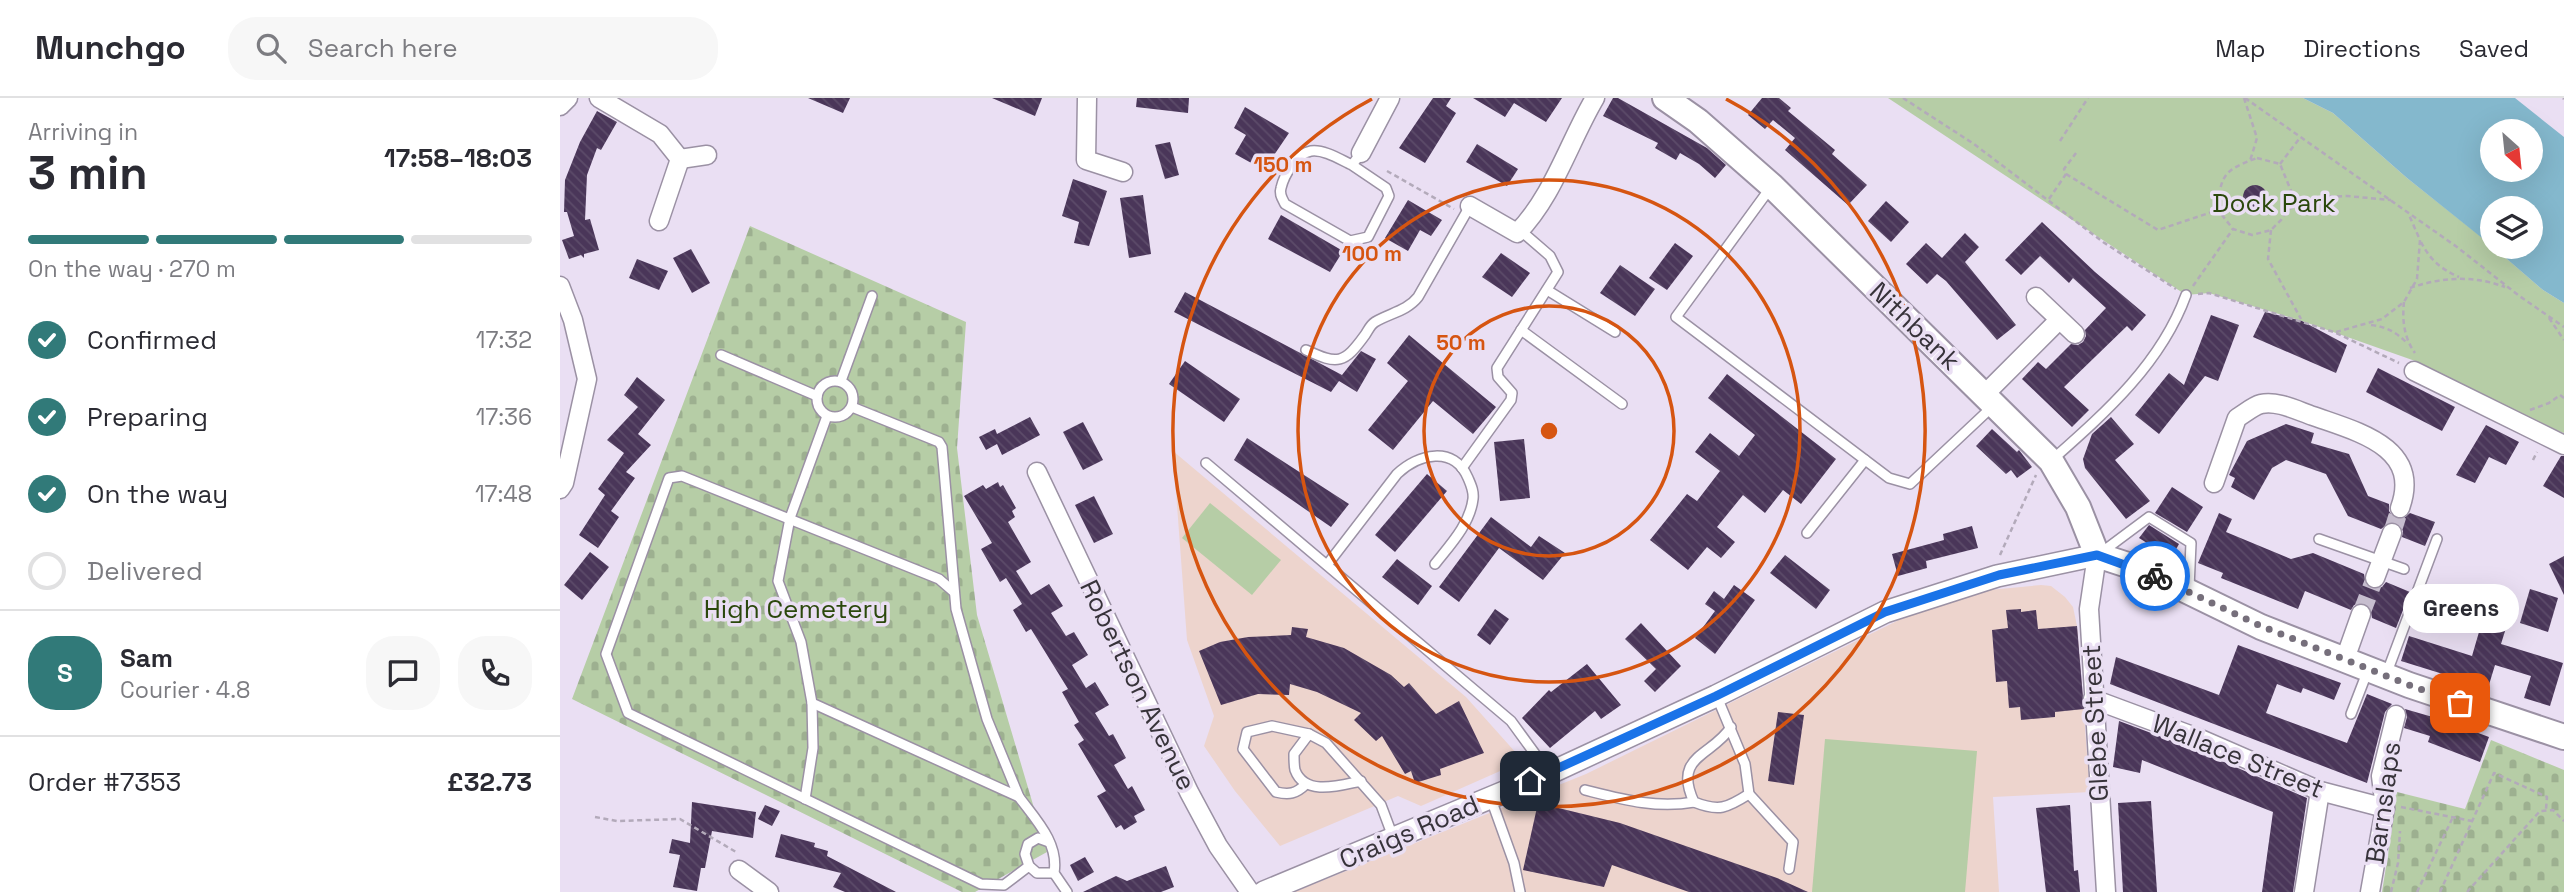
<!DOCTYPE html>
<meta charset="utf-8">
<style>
:root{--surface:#fff;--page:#f7f7f7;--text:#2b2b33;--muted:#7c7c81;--line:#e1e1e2;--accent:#317a79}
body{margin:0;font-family:"Space Grotesk",sans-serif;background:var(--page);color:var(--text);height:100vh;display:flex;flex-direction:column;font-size:26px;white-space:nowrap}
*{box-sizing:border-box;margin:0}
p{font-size:23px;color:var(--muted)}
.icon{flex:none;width:38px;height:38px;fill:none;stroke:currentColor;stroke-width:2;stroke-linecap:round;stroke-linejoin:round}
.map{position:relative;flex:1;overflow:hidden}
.details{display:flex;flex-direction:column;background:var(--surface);width:560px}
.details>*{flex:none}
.needle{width:46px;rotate:153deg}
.buttons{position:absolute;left:1920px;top:21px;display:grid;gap:14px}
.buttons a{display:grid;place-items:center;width:63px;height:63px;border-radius:50%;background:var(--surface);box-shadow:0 7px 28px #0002;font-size:35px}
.pin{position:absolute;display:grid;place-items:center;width:60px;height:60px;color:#fff;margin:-30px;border-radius:14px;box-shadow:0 4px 10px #0006}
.courier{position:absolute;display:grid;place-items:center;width:70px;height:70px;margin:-35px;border:5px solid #1a73e8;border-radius:50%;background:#fff;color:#222;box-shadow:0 2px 9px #0007}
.bubble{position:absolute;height:49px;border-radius:24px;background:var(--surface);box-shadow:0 7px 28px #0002;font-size:23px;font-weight:700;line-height:49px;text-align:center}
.summary em{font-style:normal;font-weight:700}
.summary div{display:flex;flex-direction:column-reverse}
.summary{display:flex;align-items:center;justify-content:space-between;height:119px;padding:0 28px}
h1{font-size:46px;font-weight:700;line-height:52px}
.bar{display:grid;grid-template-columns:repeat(4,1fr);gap:10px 7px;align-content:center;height:84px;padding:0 28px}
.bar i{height:9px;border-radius:5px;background:var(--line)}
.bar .selected{background:var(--accent)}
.bar p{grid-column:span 4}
.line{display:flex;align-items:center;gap:18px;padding:0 28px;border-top:2px solid var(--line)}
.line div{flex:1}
.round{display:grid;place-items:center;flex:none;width:74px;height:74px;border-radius:28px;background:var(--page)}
ol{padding:0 28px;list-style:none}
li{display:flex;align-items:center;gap:21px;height:77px}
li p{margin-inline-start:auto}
li .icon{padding:7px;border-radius:50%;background:var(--accent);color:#fff;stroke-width:4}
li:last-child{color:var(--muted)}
li i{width:38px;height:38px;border:4px solid var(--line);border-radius:50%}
header{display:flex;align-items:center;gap:42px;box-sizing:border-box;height:98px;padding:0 35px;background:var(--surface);border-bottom:2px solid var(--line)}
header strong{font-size:33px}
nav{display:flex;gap:38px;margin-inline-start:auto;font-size:24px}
.search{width:490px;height:63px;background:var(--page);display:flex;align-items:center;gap:18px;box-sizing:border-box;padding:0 24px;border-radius:28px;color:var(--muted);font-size:26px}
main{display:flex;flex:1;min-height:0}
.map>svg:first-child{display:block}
.education{fill:#edd4cd}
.green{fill:#b6cda6}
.cemetery{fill:url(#cemetery-stones)}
.water{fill:#84b8cd;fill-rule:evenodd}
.building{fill:url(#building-back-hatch)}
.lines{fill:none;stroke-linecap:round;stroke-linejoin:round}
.minor-tunnel{stroke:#c6bdce;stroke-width:18;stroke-dasharray:18 9;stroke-linecap:butt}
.service-casing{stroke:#9b91a4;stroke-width:12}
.minor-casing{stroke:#9b91a4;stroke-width:21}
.tertiary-casing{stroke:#9b91a4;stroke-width:24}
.secondary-casing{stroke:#9b91a4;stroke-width:28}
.path{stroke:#b3aaba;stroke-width:2.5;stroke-dasharray:5 3.5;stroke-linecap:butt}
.service{stroke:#fff;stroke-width:9}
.minor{stroke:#fff;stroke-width:18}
.tertiary{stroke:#fff;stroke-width:21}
.secondary{stroke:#fff;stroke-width:24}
.done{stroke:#766f7b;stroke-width:7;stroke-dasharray:0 12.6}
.route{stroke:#1a73e8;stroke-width:9}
.ring{fill:none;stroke:#d65511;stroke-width:3.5}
.labels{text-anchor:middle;stroke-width:7;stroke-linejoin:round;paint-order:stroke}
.park-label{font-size:26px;fill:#2b480c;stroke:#eadff3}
.street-label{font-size:26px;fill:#37333a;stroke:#eadff3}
.centre{fill:#d65511;stroke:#eadff3;stroke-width:3.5}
.ring-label{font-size:21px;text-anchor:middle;font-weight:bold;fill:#d65511;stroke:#eadff3;stroke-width:7;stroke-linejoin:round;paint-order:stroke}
</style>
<header>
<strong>Munchgo</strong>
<div class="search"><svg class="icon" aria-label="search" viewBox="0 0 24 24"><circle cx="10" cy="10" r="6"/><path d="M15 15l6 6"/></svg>Search here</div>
<nav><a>Map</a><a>Directions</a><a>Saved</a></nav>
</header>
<main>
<section class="details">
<div class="summary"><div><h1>3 min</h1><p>Arriving in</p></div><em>17:58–18:03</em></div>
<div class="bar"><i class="selected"></i><i class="selected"></i><i class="selected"></i><i></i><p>On the way · 270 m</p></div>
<ol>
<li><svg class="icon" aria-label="check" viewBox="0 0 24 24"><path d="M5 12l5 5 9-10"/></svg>Confirmed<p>17:32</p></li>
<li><svg class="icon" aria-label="check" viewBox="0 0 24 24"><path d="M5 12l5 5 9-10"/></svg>Preparing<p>17:36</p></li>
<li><svg class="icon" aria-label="check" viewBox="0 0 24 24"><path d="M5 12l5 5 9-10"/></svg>On the way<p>17:48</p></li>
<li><i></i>Delivered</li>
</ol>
<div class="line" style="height:126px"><b class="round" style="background:var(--accent);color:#fff">S</b><div><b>Sam</b><p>Courier · 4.8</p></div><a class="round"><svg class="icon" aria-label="chat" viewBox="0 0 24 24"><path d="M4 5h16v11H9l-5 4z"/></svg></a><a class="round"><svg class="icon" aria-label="phone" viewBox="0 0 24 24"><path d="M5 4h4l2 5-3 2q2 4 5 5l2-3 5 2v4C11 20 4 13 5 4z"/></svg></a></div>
<div class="line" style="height:91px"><div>Order #7353</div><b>£32.73</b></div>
</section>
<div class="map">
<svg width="2004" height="794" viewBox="0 0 2004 794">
<defs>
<pattern id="cemetery-stones" width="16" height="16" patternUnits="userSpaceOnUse" patternTransform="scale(1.75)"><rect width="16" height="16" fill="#b6cda6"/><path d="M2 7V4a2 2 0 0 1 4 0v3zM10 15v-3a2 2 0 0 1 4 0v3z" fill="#9db090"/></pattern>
<pattern id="building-back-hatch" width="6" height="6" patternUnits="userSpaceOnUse" patternTransform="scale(1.75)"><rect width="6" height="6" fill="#4a3659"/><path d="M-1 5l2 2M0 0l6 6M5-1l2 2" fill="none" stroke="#5c4b69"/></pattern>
</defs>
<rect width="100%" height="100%" fill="#eadff3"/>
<g class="education">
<polygon points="613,353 906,599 957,656 947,670 861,708 838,698 720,748 675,693 644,648 654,618 627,542"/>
<polygon points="1481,487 1491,488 1505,499 1513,509 1517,528 1530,694 1433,699 1439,794 734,794 1026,676 1341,521 1419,493"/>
</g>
<g class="green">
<polygon points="1328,0 1743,0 1773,15 1847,80 1924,141 1983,192 2004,205 2004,335 1971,323 1858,264 1742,223 1649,195 1626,197"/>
<polygon points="650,405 721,462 692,497 622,440"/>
<polygon points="1265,641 1417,653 1405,794 1252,794"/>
</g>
<g class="cemetery">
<polygon points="190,128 406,224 397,350 417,517 487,754 415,794 402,794 12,601"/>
<polygon points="1931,642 2004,672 2004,794 1822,794 1832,731 1833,693 1905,711"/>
</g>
<path class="water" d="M1743 0H1955L2004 39V205L1983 192 1933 149H1970V110H1932V148L1847 80 1773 15ZM1932 33H1970V72H1932Z"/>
<g class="building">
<polygon points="248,0 290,0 283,15"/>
<polygon points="432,0 482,0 475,18"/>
<polygon points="577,0 629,0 628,15 576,9"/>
<polygon points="873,0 891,0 886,8 896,15 865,65 839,50"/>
<polygon points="913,0 1002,0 986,24 954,5 945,19"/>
<polygon points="1053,0 1058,0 1147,50 1166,67 1155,80 1139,66 1120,55 1116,62 1095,50 1098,45 1043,18"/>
<polygon points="1202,0 1219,0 1231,10 1228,13 1275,52 1272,56 1307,87 1288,107 1225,52 1235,40 1213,22 1205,31 1188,17"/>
<polygon points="685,9 729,35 704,72 675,56 686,37 674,30"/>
<polygon points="37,13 57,24 41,52 37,50 27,77 25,122 30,121 39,152 24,156 24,160 21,157 9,161 2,142 14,138 7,114 4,114 5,82 20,44"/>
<polygon points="610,44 619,77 605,81 595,47"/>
<polygon points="917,46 958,71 947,88 906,64"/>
<polygon points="513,81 547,93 529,148 514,145 519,124 502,118"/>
<circle cx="1695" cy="99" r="12"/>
<polygon points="583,97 591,156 569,160 560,100"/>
<polygon points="848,102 882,122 871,138 860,132 848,153 825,140"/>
<polygon points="1326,103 1349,124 1331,144 1308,123"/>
<polygon points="721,117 783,153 770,174 708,141"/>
<polygon points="1482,124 1535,174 1586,217 1572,233 1567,228 1504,289 1529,312 1512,329 1462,281 1478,264 1486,271 1511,246 1518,247 1523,244 1526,238 1525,232 1546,210 1513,180 1509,185 1480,158 1461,177 1445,162"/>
<polygon points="1405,135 1419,149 1405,164 1456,227 1437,242 1386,183 1377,176 1367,186 1346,166 1366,145 1382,160"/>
<polygon points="1115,145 1133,158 1107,192 1089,180"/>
<polygon points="131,151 150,185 132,195 113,160"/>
<polygon points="941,155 970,175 952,199 922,179"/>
<polygon points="77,161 108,173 99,192 69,180"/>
<polygon points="1060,167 1095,191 1075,218 1040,195"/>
<polygon points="625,194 782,277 801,253 816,261 797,294 779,283 771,294 614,214"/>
<polygon points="1705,214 1742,223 1787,247 1776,275 1693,239"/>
<polygon points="1651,217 1679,227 1658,283 1645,278 1599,336 1575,317 1609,275 1624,287"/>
<polygon points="849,237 936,309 913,336 873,303 833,352 808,332 848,283 827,265"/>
<polygon points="625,263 680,301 664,324 609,286"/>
<polygon points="1818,270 1895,309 1882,333 1806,294"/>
<polygon points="1167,276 1276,361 1241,406 1223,392 1205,415 1183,397 1157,429 1175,444 1161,460 1147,449 1128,472 1090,442 1127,396 1137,403 1160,373 1135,354 1150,335 1179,358 1195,337 1148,300"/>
<polygon points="77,279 105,302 78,336 91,347 66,374 75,380 51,413 59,419 38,450 19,437 45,397 38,391 64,355 47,342 78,309 64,297"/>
<polygon points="470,319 480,337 442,357 437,346 426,352 419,339 435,331 437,336"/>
<polygon points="1551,319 1574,346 1555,362 1590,403 1566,421 1525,370 1523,361 1532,336"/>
<polygon points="523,324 543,362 523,372 503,334"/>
<polygon points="1726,326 1754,335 1751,345 1789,356 1808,398 1829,406 1829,413 1833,419 1843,421 1850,415 1875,424 1865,448 1842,439 1843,433 1837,425 1830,424 1821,431 1788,418 1766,376 1726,362 1712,370 1694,402 1671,389 1675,380 1669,377 1687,343"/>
<polygon points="1926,327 1959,344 1946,367 1929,359 1915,385 1896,377"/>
<polygon points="1432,331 1457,354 1459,352 1472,369 1457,380 1451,372 1446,376 1416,348"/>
<polygon points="687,340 789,406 771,429 674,362"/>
<polygon points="964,341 970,400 940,403 934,344"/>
<polygon points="2001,358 2004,358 2004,400 1983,388"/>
<polygon points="867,376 887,393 835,454 815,437"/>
<polygon points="438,384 440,389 443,387 456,410 452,413 455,419 448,424 471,464 456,473 471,497 489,486 503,508 491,515 506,538 514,534 528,557 512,567 526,590 535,584 549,607 535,615 549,638 553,636 566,660 554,667 568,691 572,688 585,712 574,718 577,724 564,732 561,727 556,730 537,698 546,693 518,646 524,642 514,627 519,624 502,594 508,591 471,531 466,534 453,512 462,506 446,480 440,484 421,451 432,445 404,398 423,387 426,391"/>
<polygon points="1612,389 1643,409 1627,434 1595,415"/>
<polygon points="534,398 553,436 534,445 515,407"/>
<polygon points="1659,415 1672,421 1666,434 1731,461 1753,455 1804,476 1806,487 1812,491 1822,489 1826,484 1850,494 1836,530 1812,520 1810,509 1804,505 1794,507 1791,512 1745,493 1738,511 1661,480 1663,475 1638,465"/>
<polygon points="931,419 971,449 979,438 1005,455 983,482 939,450 899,504 879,489"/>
<polygon points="1589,427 1619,446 1611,460 1579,440"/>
<polygon points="1412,428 1418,450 1366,463 1367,470 1338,478 1332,456 1384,442 1383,436"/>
<polygon points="30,454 49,469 22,502 4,487"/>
<polygon points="1225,457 1270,492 1256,511 1210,475"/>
<polygon points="2004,458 2004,497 1989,466"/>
<polygon points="837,461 872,488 858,507 822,479"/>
<polygon points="1174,487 1195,502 1155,556 1135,540 1155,513 1145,506 1154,493 1164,501"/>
<polygon points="1970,491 1998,500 1988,534 1960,525"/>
<polygon points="1926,510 1950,517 1941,546 2003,565 1990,608 1964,600 1971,578 1935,567 1928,590 1841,563 1849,538 1912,558"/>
<polygon points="935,511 949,521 930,547 917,537"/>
<polygon points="1461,511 1461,514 1476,512 1478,531 1517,528 1524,611 1495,614 1495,619 1461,622 1460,609 1449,610 1447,583 1436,584 1432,532 1448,530 1446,512"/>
<polygon points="1081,525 1121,568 1095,594 1084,583 1096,571 1065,541"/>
<polygon points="732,529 748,531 746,539 784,550 831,577 844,589 849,585 876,616 899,603 924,655 880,671 881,677 855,685 851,673 845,676 822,638 816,643 794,622 801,615 757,594 730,586 729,597 698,596 661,607 639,553 660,544 688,539 731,537"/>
<polygon points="1678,547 1781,585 1774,602 1743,590 1741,595 1717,586 1706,615 1787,645 1807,596 1832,606 1825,614 1807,685 1550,586 1556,559 1659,597"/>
<polygon points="1027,566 1061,607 1041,621 1035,613 990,650 962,620 989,592 991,594"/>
<polygon points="1845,611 1883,622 1929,639 1920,664 1868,644 1870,638 1844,630 1847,619"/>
<polygon points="1218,614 1244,617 1234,687 1208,683"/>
<polygon points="1559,623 1634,651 1747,700 1733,794 1702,794 1713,714 1582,662 1580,675 1553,669"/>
<polygon points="1591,703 1597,794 1563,794 1558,705"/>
<polygon points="132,704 196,714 193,740 152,733 145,770 141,770 137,793 113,789 120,757 109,755 112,741 130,745"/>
<polygon points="978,705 1060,725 1217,780 1248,794 1129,794 1052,767 1044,789 963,772"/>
<polygon points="205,707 220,713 212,728 198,721"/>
<polygon points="1510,707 1514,773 1518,772 1520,794 1486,794 1476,710"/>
<polygon points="221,736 255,745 254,749 268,753 267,758 336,794 285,794 273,789 281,775 215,759"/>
<polygon points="525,759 534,774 518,783 510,767"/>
<polygon points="606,768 614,789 601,794 523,794 556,778 567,783"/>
</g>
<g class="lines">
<g class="minor-tunnel">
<polyline points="1832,435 1840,410"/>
<polyline points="1801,516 1815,480"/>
</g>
<defs>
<g id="service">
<path d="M792 67C781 62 764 51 751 53 737 55 724 77 721 90 719 96 722 100 725 106L790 143 808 139 829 98 826 90 792 67 801 55"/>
<polyline points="1211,89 1116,219 1329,380 1350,386 1433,308"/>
<polyline points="987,192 1055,234"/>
<polyline points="961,232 1062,306"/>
<path d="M746 252C778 267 784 266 805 237 808 233 810 227 815 224 830 215 847 213 858 199L910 108"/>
<polyline points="161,257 257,298"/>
<circle cx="275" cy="301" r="18"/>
<polyline points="281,283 312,198"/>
<polyline points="267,318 230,420 218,483 241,544 252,605 459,699 427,621 396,511 382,349 379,344 292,309"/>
<path d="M1492 362C1545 315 1601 266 1626 197"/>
<polyline points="646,365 951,623 989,675"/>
<polyline points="902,370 951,302 952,295 938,279 937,270 998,174 990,158 960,132"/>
<polyline points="1247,435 1305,362"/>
<polyline points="1759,441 1844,471"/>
<polyline points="1542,454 1589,419 1631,445 1629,490"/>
<path d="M767 467 837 376C858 356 894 347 908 380 911 387 914 393 913 401 910 426 890 447 875 466"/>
<polyline points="394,494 379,481 122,378 109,380 46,556 68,615 421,786 444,787 469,768 477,775 494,775"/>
<polyline points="1826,577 1877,441"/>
<polyline points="1157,599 1185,666 1189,696 1233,744 1229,771"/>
<polyline points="1791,616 1808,572"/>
<path d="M1171 629C1153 658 1112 657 1134 704 1159 714 1167 710 1189 696"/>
<path d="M749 636 734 656C734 660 734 668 735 672 745 699 781 687 801 683"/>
<path d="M746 686C736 696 729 697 716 694L683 651 687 634 712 628 749 636 766 645 821 707 833 739"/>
<path d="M1025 692C1061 701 1096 711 1134 704"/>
<path d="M459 699C476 722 499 745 494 775L507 794"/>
<polyline points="245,701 253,650 252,605"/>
<polyline points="931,701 954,765 960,794"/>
<polyline points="469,768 465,756 468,746 478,740 489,744"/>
</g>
<g id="minor">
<polyline points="39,0 100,36 120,61 99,123"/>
<polyline points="527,0 526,62 563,74"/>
<polyline points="0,8 8,0"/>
<polyline points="801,55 830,0"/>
<polyline points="120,61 147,57"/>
<path d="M910 108 957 135C993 99 1009 44 1035 0"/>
<polyline points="0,188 13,222 27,281 4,385 0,391"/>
<polyline points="1476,199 1515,236"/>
<polyline points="1854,273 2004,347"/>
<polyline points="1425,296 1499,222"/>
<polyline points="477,374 629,694 658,748 690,794"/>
<path d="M1654 385 1677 320C1684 316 1693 308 1701 306 1717 302 1738 313 1753 318 1798 334 1862 349 1840 410"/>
<polyline points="1537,457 1529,511 1546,794"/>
<polyline points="1815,480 1832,435"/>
<polyline points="1785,561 1801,516"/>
<polyline points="1533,601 1638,640 1760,693 1825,710"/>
<polyline points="179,772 209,794"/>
<polyline points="1744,794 1760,693"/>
<polyline points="1810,794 1825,710 1821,678 1836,617"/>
</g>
<polyline id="tertiary" points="704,794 990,675 1156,598 1325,514 1437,478 1537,457"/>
<polyline id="secondary" points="1105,0 1138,23 1212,88 1491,363 1518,409 1537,457 1586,473 1701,529 1849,587 2004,639"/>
</defs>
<use href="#service" class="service-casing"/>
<use href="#minor" class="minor-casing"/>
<use href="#tertiary" class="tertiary-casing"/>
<use href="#secondary" class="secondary-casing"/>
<g class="path">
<polyline points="1343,0 1414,46 1543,144 1616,191"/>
<polyline points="1684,0 1697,40 1690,63"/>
<polyline points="1685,0 1897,149 1958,197 2004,229"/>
<polyline points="2003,0 2004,1"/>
<polyline points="1500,43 1528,0"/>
<path d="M1697 60 1720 66 1734 100 1721 122 1711 132 1692 137 1673 131 1658 112C1660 77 1664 72 1697 60Z"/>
<polyline points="1720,66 1739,41"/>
<polyline points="827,73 894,111"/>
<polyline points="1506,76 1598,132 1658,112"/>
<polyline points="1489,101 1506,76 1504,71 1516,55"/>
<polyline points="1728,111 1765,99 1787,98 1831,102"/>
<polyline points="1711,132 1708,161 1741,221"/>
<path d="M1861 144C1870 162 1881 171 1899 179"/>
<polyline points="1633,188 1673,131"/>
<path d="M1850 190C1882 179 1913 177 1945 189"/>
<polyline points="1638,196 1649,195 1774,234 1839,265"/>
<path d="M1844 204C1842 222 1844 240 1855 255"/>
<polyline points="1989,220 2004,242"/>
<path d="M1811 227C1827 229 1836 234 1847 245"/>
<polyline points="1776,234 1822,221 1844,204 1857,181 1860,142 1849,117"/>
<polyline points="1970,312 1989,305 2000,297 2004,300"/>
<polyline points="1973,362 1977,354"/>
<polyline points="1440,457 1476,377"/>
<polyline points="1841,709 1912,723"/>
<polyline points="35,719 57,723 120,721 176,754"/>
<polyline points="1831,794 1838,765 1840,733"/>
<polyline points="1857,794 1893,719"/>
<polyline points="1880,794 1934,675 1987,699 1986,711"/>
<polyline points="1907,794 1980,713 1993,712 2004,723"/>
</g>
<use href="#service" class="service"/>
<use href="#minor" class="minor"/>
<use href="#tertiary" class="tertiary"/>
<use href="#secondary" class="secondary"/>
</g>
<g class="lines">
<polyline class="done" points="1595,478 1701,528 1849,587 1900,605"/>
<polyline class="route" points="970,683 1156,598 1325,514 1439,477 1537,457 1595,478"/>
</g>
<g class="ring">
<circle cx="989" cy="333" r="125"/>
<circle cx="989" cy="333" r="251"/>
<path d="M1166 1A376 376 0 1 1 812 1"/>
</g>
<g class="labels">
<g class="park-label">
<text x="1714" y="114">Dock Park</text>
<text x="236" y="520">High Cemetery</text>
</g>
<g class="street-label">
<text transform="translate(1355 228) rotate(44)" y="9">Nithbank</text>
<text transform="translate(578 587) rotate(64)" y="9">Robertson Avenue</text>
<text transform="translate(1535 625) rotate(-93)" y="9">Glebe Street</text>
<text transform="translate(1678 658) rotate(22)" y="9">Wallace Street</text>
<text transform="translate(1823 705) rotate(-82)" y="9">Barnslaps</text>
<text transform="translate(849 734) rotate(-23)" y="9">Craigs Road</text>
</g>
</g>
<circle cx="989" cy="333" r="10" class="centre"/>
<g class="ring-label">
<text x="723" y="74">150 m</text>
<text x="812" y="163">100 m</text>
<text x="901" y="252">50 m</text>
</g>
</svg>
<div class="buttons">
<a><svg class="needle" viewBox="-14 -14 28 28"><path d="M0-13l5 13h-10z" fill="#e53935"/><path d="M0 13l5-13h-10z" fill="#7c7c81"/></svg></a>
<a><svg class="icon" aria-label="layers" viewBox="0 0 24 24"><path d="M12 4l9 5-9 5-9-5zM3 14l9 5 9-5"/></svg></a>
</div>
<div class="pin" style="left:1900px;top:605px;background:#ea580c"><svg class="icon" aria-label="bag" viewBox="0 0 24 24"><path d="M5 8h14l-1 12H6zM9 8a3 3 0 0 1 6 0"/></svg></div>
<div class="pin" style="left:970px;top:683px;background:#1f2937"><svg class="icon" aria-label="home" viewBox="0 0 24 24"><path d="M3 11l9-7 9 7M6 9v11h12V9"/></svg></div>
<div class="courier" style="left:1595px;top:478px"><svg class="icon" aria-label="bike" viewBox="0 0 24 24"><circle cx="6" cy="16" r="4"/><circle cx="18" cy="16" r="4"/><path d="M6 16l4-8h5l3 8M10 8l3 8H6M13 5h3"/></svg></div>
<div class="bubble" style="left:1843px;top:486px;width:116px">Greens</div>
</div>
</main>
